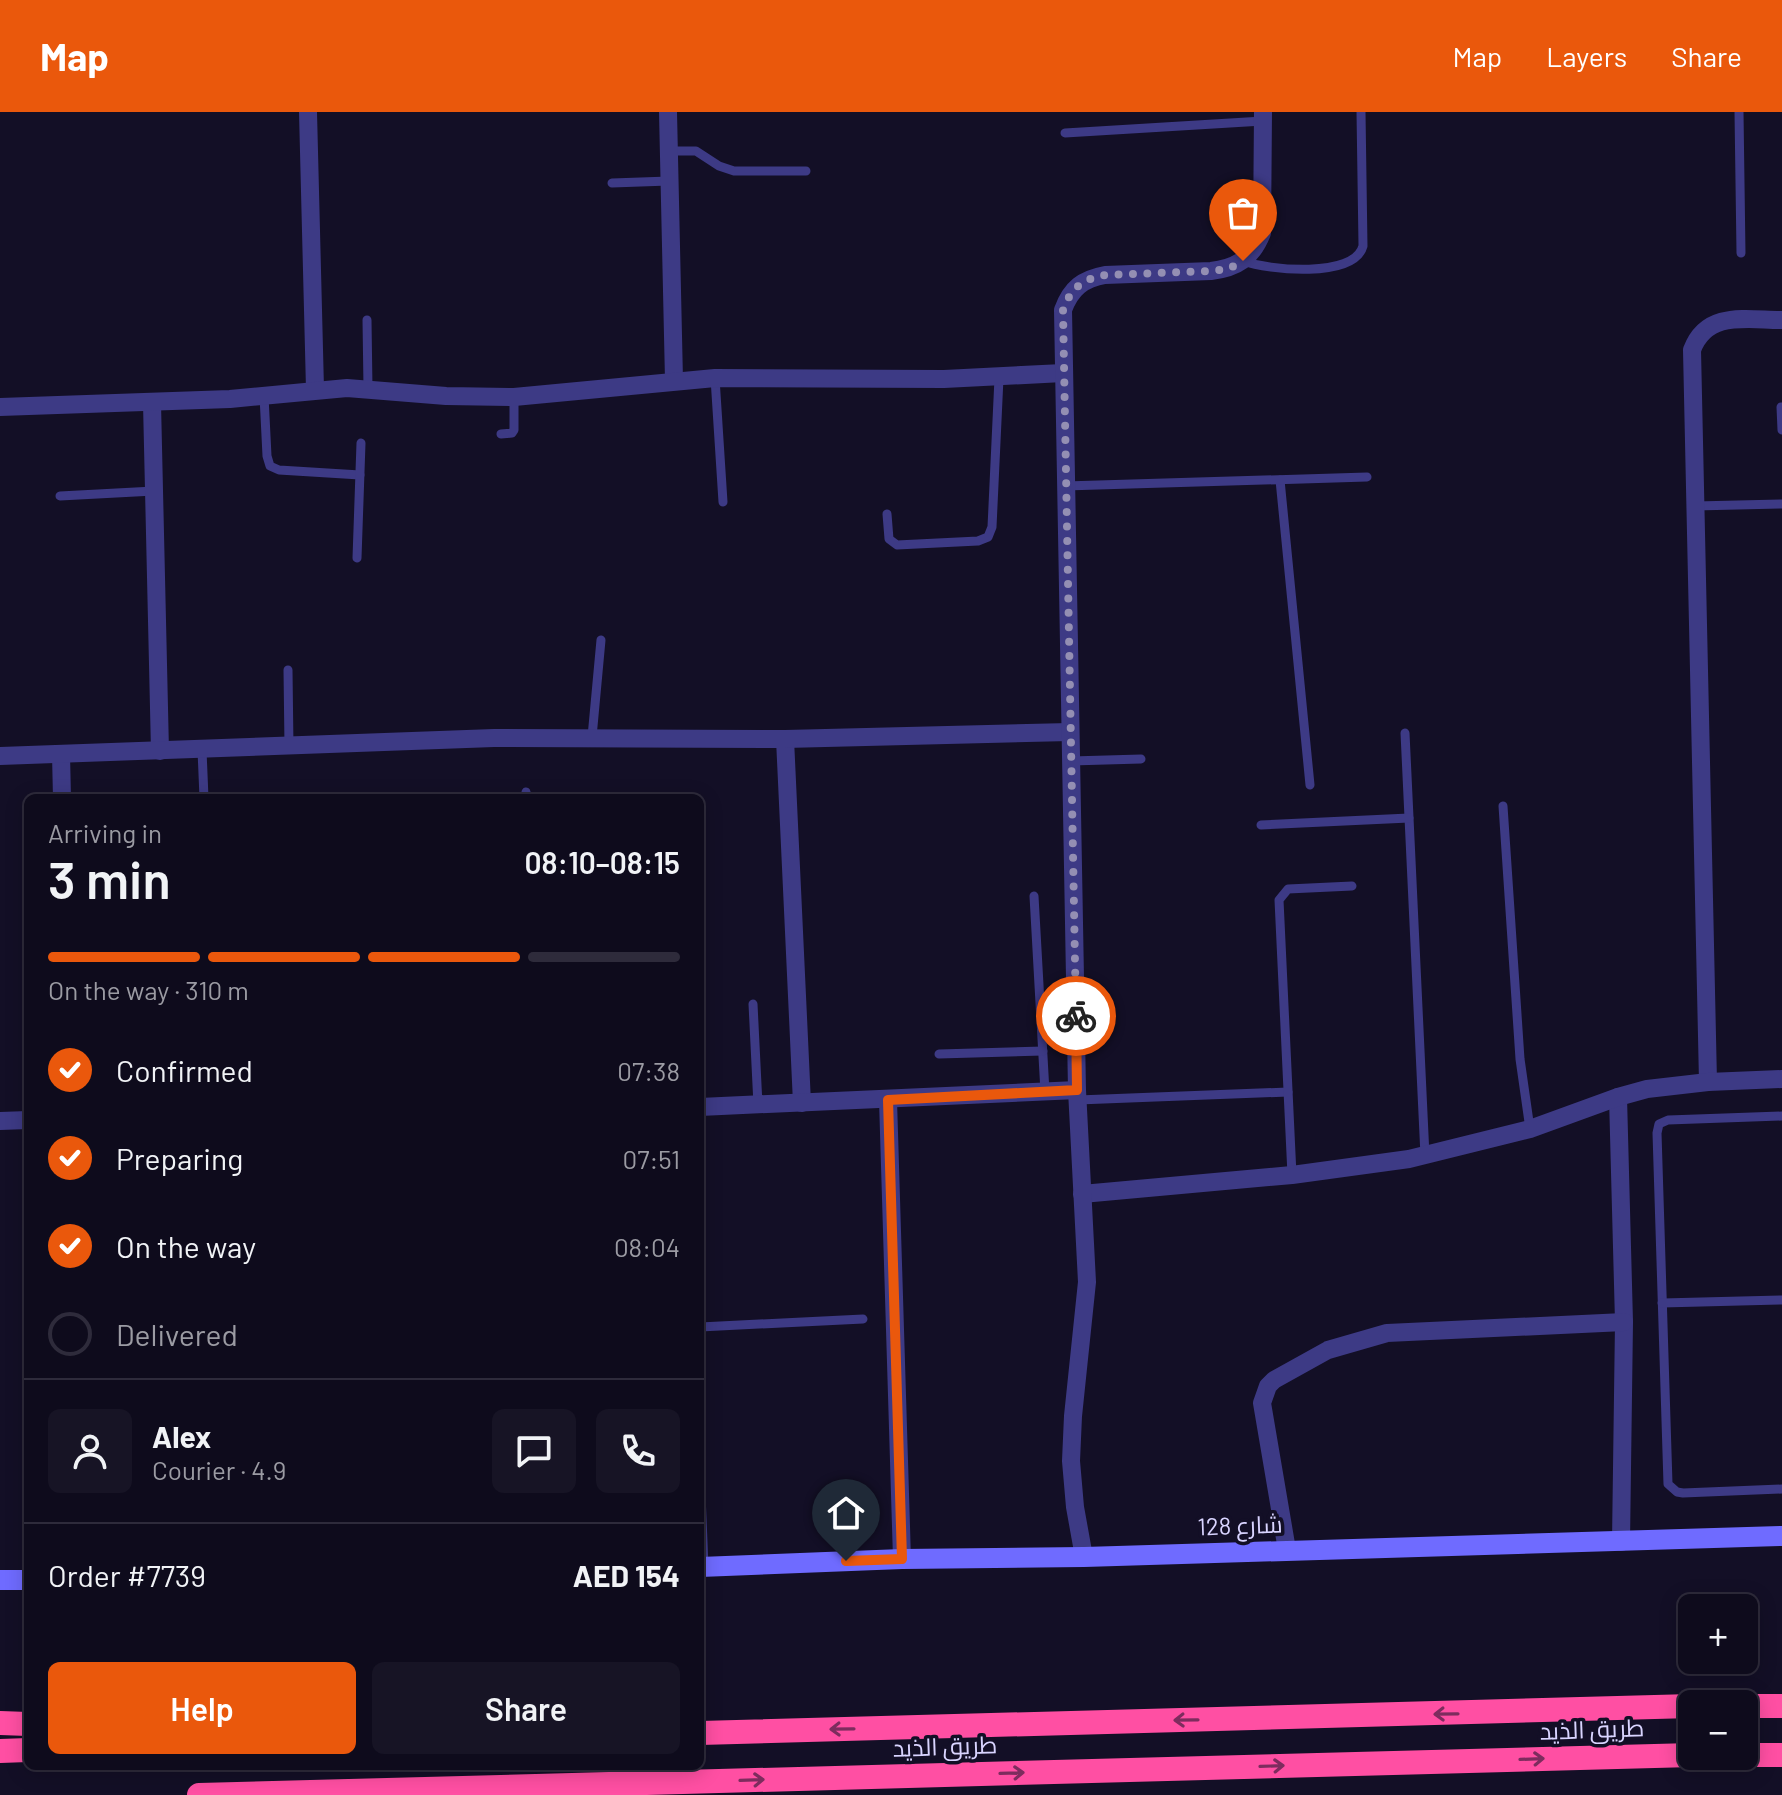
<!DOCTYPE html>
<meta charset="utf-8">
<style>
:root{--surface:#0e0b1c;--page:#171425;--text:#f1f3f6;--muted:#9b9ba3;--line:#2e2b3b;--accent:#ea580c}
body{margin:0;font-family:Barlow,Cairo,sans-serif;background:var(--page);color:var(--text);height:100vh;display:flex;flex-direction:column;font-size:30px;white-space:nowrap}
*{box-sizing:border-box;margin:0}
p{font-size:26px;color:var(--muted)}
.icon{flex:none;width:44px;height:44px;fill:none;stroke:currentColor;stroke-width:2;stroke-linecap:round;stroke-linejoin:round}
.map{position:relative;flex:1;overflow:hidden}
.details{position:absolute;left:24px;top:682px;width:680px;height:976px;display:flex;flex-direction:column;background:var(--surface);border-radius:12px;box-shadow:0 4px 20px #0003,0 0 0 2px var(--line)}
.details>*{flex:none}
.tools{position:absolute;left:1678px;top:1482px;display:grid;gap:16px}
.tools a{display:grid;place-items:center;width:80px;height:80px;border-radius:12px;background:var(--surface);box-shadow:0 4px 20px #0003,0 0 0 2px var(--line);font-size:40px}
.pin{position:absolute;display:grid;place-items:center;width:68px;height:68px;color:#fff;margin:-82px -34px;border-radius:50% 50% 50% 0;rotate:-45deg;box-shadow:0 0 8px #0007}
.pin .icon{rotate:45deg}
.courier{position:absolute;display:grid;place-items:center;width:80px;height:80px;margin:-40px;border:6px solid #ea580c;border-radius:50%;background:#fff;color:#222;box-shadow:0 2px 10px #0007}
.overview em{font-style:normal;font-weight:600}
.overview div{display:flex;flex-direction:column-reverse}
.overview{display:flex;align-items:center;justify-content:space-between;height:136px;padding:0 24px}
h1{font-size:52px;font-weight:600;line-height:60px}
.bar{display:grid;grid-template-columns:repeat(4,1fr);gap:12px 8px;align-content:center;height:96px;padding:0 24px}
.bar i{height:10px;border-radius:6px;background:var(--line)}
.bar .on{background:var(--accent)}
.bar p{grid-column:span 4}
.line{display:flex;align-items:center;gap:20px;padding:0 24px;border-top:2px solid var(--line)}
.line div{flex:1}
.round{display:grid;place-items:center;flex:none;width:84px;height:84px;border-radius:12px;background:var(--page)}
ol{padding:0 24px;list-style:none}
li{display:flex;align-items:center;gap:24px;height:88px}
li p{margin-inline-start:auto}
li .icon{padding:8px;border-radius:50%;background:var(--accent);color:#fff;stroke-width:4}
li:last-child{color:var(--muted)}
li i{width:44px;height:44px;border:4px solid var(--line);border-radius:50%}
.cta{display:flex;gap:16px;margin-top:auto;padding:16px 24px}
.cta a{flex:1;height:92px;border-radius:12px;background:var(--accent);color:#fff;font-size:32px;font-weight:600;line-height:92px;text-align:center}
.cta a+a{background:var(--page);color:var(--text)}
header{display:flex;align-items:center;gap:48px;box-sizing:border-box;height:112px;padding:0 40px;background:var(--accent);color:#fff}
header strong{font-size:38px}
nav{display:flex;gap:44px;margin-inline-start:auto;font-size:28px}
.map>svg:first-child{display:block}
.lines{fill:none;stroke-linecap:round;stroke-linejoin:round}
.lane{stroke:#3d3a85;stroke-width:9}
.street{stroke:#3d3a85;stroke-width:18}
.secondary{stroke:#6f6bff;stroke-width:20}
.highway{stroke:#ff4fa3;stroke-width:24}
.oneway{stroke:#7d2c5e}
.done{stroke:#948fb3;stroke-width:8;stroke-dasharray:0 14.4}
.route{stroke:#ea580c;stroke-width:10}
.labels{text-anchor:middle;stroke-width:7;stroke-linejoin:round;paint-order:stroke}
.street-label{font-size:24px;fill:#d9d4ff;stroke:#130f26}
</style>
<header>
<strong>Map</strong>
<nav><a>Map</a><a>Layers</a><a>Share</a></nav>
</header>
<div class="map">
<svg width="1782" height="1683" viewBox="0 0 1782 1683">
<rect width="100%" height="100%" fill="#130f26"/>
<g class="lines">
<g class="lane">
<polyline points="1739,0 1741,141"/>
<polyline points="1065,21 1263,9"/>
<polyline points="669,39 696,39 719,54 734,59 806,59"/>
<polyline points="612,71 669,69"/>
<path d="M1243 149C1268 158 1354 167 1363 134L1361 0"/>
<polyline points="367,208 368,276"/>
<polyline points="715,266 723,390"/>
<polyline points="264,284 267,344 270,354 279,358 360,363"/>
<polyline points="1781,295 1782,318"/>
<polyline points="501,322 512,321 514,318 514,285"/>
<polyline points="1280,368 1310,673"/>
<polyline points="1065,374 1367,365"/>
<polyline points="60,384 154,379"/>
<polyline points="1695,394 1782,392"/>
<polyline points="887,402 889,427 897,433 978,429 988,425 992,415 999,266"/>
<polyline points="357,446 361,331"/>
<polyline points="288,558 289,635"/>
<polyline points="1405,621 1425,1044"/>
<polyline points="592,625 601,528"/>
<polyline points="202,638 204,686"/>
<polyline points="1071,649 1141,647"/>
<polyline points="526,680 527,686"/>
<polyline points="1503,694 1520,947 1530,1017"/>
<polyline points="1261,713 1409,706"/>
<polyline points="1034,784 1045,980"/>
<polyline points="753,892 758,993"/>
<polyline points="939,942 1043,939"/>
<polyline points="1078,988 1288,980"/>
<polyline points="1782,1004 1668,1008 1659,1012 1657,1021 1668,1372 1677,1380 1683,1381 1782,1377"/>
<polyline points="1292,1063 1279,788 1288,777 1352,774"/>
<polyline points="1662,1191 1782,1188"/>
<polyline points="700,1215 863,1207"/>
<polyline points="700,1358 704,1454"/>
</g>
<g class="street">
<polyline points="308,0 315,277"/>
<polyline points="668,0 674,268"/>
<polyline points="152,291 160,639"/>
<polyline points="0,295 230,287 347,276 446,284 514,285 715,266 944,267 1063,261"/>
<polyline points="785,627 802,991"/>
<polyline points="61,642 62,686"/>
<polyline points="0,644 494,626 785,627 1070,620"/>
<path d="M1708 970 1692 238C1707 198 1747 208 1782 208"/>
<polyline points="1618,985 1624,1210 1621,1430"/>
<polyline points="888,988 902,1447"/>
<polyline points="700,995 1077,978"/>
<polyline points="0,1009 28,1008"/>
<polyline points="1082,1082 1292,1063 1409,1047 1530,1017 1618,985 1647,977 1708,970 1782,967"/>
<polyline points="1287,1438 1262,1291 1268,1274 1274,1268 1328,1238 1387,1221 1624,1210"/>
<path d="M1084 1445 1075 1395 1071 1349 1073 1304 1087 1170 1077 978 1063 198C1071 176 1083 167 1105 163L1211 159C1237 156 1252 146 1262 121L1263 0"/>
</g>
<g class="secondary">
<polyline points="700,1455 902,1447 1084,1445 1782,1424"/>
<polyline points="0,1468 28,1468"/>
</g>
<g class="highway">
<polyline points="1744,1594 1782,1594"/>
<polyline points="0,1611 28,1612"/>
<polyline points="700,1621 1692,1594"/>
<polyline points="0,1639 28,1638"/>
<polyline points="1744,1643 1782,1643"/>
<polyline points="199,1683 1692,1643"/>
</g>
</g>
<defs><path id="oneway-shaft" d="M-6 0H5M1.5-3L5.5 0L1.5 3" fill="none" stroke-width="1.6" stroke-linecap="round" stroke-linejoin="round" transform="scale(2)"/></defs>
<g class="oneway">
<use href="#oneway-shaft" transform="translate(1446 1602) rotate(179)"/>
<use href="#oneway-shaft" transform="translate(1186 1608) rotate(179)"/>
<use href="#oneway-shaft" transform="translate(842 1617) rotate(179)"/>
<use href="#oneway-shaft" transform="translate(1532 1647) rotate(-2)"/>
<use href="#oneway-shaft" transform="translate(1272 1654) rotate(-2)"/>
<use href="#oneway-shaft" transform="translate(1012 1661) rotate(-2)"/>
<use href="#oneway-shaft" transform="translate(752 1668) rotate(-2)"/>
</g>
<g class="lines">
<path class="done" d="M1076 904 1063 198C1071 176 1083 167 1105 163L1211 159 1228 157 1243 149"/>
<polyline class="route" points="846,1449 902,1447 888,988 1077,978 1076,904"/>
</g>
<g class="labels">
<g class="street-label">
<text transform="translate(1240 1414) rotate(-2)" y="8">شارع 128</text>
<text transform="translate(1592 1618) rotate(-2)" y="8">طريق الذيد</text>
<text transform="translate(945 1635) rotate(-2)" y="8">طريق الذيد</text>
</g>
</g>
</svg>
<div class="tools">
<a>+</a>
<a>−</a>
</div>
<div class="pin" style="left:1243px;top:149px;background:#ea580c"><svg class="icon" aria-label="bag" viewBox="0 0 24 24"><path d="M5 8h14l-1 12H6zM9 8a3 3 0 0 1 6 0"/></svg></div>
<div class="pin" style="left:846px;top:1449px;background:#1f2937"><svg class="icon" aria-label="home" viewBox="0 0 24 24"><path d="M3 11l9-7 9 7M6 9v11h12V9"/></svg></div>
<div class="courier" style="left:1076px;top:904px"><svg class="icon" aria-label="bike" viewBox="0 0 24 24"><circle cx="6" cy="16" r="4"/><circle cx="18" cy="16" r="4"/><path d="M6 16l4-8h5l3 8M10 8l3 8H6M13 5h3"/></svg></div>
<section class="details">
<div class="overview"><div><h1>3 min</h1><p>Arriving in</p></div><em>08:10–08:15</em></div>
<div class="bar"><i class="on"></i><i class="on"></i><i class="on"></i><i></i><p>On the way · 310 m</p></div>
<ol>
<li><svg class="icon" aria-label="check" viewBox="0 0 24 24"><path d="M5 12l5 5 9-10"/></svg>Confirmed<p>07:38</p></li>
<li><svg class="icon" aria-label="check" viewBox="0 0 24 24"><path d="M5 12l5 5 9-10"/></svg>Preparing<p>07:51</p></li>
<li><svg class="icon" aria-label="check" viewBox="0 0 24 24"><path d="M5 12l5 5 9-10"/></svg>On the way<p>08:04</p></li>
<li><i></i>Delivered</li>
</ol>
<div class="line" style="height:144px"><a class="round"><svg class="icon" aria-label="person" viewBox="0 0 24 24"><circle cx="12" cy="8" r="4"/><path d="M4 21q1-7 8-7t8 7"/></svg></a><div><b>Alex</b><p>Courier · 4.9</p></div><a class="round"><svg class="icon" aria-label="chat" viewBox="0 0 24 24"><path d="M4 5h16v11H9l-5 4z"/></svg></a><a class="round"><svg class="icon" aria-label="phone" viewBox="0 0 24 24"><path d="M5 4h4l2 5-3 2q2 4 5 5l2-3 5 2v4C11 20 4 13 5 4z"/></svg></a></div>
<div class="line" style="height:104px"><div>Order #7739</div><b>AED 154</b></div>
<div class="cta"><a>Help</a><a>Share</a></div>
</section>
</div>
